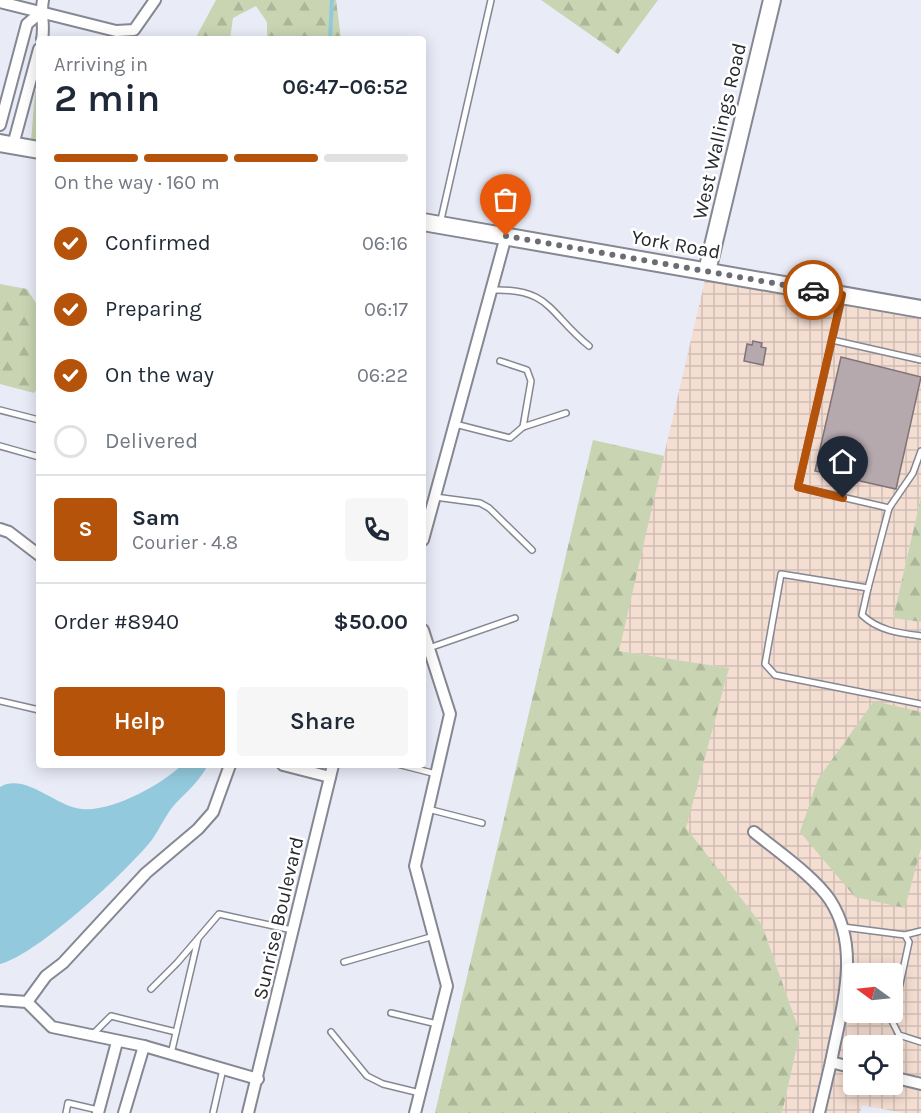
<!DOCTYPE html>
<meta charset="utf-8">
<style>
:root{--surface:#fff;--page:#f6f6f7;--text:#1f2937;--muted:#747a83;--line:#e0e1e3;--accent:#b45309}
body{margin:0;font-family:Karla,sans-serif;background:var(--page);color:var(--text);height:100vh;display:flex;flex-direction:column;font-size:22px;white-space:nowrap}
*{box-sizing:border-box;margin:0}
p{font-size:20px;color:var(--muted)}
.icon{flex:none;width:33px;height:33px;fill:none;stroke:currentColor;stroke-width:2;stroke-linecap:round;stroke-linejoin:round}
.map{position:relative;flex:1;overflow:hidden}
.panel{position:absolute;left:36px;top:36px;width:390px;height:732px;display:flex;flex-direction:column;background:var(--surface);border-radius:6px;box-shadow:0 3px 15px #0003}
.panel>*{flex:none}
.needle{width:39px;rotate:285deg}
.buttons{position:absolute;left:843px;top:963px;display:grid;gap:12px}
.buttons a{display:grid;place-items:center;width:60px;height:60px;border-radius:6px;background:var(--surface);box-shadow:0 3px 15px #0003;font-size:30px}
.pin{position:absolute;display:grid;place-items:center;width:51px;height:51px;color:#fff;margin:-62px -26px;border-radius:50% 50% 50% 0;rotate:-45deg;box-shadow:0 0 6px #0007}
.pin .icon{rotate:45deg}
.courier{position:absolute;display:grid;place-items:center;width:60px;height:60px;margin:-30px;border:4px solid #b45309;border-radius:50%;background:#fff;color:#222;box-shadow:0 2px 8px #0007}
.overview em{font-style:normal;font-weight:600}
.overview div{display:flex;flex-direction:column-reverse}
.overview{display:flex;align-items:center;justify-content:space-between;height:102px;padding:0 18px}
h1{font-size:39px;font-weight:600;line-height:45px}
.bar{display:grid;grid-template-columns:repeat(4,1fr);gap:9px 6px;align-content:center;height:72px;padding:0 18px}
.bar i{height:8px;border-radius:4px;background:var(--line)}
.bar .current{background:var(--accent)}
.bar p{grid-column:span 4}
.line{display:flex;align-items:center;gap:15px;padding:0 18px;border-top:2px solid var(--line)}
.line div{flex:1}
.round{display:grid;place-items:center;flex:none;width:63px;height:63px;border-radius:6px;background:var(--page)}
ol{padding:0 18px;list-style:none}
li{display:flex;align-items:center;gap:18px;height:66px}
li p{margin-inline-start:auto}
li .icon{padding:6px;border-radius:50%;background:var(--accent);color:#fff;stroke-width:4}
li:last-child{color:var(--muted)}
li i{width:33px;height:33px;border:3px solid var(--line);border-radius:50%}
.action{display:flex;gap:12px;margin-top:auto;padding:12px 18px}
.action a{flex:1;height:69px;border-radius:6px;background:var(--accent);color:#fff;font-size:24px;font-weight:600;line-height:69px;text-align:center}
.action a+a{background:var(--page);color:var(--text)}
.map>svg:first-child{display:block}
.industrial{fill:url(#industrial-grid);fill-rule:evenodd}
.forest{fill:url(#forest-firs)}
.water{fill:#93c9dc}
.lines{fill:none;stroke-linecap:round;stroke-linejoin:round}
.stream{stroke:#93c9dc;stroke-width:4}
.building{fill:#b6a9ad;stroke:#807478;stroke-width:1.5}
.lane-casing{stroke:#858792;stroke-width:8}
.street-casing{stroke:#858792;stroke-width:14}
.secondary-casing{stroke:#858792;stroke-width:20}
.lane{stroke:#fff;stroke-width:5}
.street{stroke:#fff;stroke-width:10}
.secondary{stroke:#fff;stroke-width:16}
.done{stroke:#6c6d74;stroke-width:6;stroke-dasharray:0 10.8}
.route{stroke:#b45309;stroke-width:8}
.labels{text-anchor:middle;stroke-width:5;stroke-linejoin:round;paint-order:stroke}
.street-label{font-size:20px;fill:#28292d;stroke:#fff}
</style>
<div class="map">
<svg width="921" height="1113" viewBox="0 0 921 1113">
<defs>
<pattern id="industrial-grid" width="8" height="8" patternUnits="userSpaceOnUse" patternTransform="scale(1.5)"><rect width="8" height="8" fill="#f4ddd1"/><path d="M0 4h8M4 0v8" fill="none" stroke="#d1beb4"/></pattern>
<pattern id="forest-firs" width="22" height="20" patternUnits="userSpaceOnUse" patternTransform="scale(1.5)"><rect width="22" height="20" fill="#c8d4b2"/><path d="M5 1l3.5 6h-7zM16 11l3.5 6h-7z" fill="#acb699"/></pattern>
</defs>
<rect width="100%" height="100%" fill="#e9ebf7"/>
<path class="industrial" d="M706 276 921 318V497L893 618 921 622V1113H904L862 1105 860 1113H782L800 1033 762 925 685 828 729 668 618 651ZM854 974H892V1012H854ZM854 1046H892V1084H854Z"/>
<g class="forest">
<polygon points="216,0 336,0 341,39 267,39 267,22 256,6 233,18 230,39 195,39"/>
<polygon points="541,0 658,0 618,54"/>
<polygon points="39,88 39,143 31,142 35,92"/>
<polygon points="0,284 27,289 39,308 39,385 34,393 0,384"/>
<polygon points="593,440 664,456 619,651 729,668 686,828 762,925 800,1033 782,1113 435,1113"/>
<polygon points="921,497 921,622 893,618"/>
<polygon points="874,701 921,712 921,848 905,908 855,897 800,832 818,779"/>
</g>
<path class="water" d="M182 765H208C200 780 188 791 176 803 165 815 160 829 151 841 126 872 37 955 0 964V787C26 772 57 808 82 809 112 812 161 785 182 765Z"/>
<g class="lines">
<polyline class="stream" points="330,39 332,0"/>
</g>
<g class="building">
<polygon points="753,341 762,343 761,347 766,348 763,365 744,361 747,344 752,345"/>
<polygon points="841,357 921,377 896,489 815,471"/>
</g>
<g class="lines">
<defs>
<g id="lane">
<polyline points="440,224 491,0"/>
<path d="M492 290C551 288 549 314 589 346"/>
<polyline points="842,297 798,487 889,508 868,588 781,574 765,664 775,675 921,704"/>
<polyline points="832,340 921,360"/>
<polyline points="500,361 527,370 531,381 523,427"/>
<polyline points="0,410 39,420"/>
<polyline points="455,424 510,438 523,427 566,413"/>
<polyline points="0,446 39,457"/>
<polyline points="435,497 480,503 489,508 532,550"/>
<polyline points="889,508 913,473 921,451"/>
<path d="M868 588 862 615C879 631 899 633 921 636"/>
<polyline points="429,648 515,618"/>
<polyline points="0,701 39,710"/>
<polyline points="401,765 436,774"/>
<polyline points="428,809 482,823"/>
<polyline points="843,927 905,935 909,942 892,1021 899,1035 921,1042"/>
<polyline points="905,935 921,931"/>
<polyline points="344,962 434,936"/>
<polyline points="151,989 177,963 219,914 292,930"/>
<polyline points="391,1013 437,1024"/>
<polyline points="331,1032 367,1076 383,1084 420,1093"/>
<polyline points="92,1035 111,1016 176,1032"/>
<polyline points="171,1054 198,939"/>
<polyline points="66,1113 68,1103 98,1110"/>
<polyline points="213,1113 223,1069"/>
</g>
<g id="street">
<polyline points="0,2 116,31 134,30 155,0"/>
<path d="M42 39C45 26 40 14 43 0"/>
<polyline points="0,125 27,24 40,13"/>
<polyline points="13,145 39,49"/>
<polyline points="0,529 9,532 39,555"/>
<polyline points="423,540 506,236"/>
<polyline points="283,765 330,777"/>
<path d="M754 832C776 850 815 877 830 900 862 949 841 1009 831 1062"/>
<polyline points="0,1000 27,1002 52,1027 144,1046 258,1079"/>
<polyline points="27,1002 46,976 63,963 146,873 198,829 213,812 230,765"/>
<polyline points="892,1077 921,1084"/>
<polyline points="98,1113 117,1042"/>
<polyline points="124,1113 144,1046"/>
<polyline points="248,1113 333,765"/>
<polyline points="415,1113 447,986 415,866 450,714 423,630"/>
<polyline points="819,1113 831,1062 854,1068"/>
</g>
<g id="secondary">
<polyline points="0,143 39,150"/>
<polyline points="423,222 921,309"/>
<polyline points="707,271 772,0"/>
</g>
</defs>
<use href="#lane" class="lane-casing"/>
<use href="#street" class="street-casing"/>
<use href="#secondary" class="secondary-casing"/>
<use href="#lane" class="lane"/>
<use href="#street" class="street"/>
<use href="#secondary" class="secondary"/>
</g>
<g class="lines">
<polyline class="done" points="506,236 813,290"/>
<polyline class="route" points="813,290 842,295 798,487 843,498"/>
</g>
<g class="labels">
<g class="street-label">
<text transform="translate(719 131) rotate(-77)" y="7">West Wallings Road</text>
<text transform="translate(676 244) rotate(10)" y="7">York Road</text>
<text transform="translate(278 918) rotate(-77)" y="7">Sunrise Boulevard</text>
</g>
</g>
</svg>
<div class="buttons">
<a><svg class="needle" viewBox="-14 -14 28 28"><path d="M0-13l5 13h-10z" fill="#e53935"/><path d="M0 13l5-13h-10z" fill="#747a83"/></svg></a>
<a><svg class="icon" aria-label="locate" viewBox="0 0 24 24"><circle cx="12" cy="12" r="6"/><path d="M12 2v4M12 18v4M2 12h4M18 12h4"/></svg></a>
</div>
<div class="pin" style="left:506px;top:236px;background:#ea580c"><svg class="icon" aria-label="bag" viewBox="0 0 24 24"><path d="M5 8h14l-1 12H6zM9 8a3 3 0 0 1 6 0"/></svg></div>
<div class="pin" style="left:843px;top:498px;background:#1f2937"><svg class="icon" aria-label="home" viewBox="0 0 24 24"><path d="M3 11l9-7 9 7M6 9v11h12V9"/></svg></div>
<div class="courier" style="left:813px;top:290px"><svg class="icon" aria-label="car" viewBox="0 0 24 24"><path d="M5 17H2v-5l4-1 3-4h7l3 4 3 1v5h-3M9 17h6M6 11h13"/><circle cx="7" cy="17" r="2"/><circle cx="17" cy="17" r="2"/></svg></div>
<section class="panel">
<div class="overview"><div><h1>2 min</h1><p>Arriving in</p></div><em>06:47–06:52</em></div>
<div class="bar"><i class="current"></i><i class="current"></i><i class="current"></i><i></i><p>On the way · 160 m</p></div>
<ol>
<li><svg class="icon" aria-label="check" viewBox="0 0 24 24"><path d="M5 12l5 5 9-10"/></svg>Confirmed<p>06:16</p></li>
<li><svg class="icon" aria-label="check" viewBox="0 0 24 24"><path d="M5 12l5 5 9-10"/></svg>Preparing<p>06:17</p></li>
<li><svg class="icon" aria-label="check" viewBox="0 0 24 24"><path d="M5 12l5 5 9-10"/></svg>On the way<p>06:22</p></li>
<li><i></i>Delivered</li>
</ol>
<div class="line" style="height:108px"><b class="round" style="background:var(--accent);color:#fff">S</b><div><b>Sam</b><p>Courier · 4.8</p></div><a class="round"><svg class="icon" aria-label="phone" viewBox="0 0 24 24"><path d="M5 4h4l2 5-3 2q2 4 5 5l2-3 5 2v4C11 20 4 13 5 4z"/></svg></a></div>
<div class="line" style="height:78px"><div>Order #8940</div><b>$50.00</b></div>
<div class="action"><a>Help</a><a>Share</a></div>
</section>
</div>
